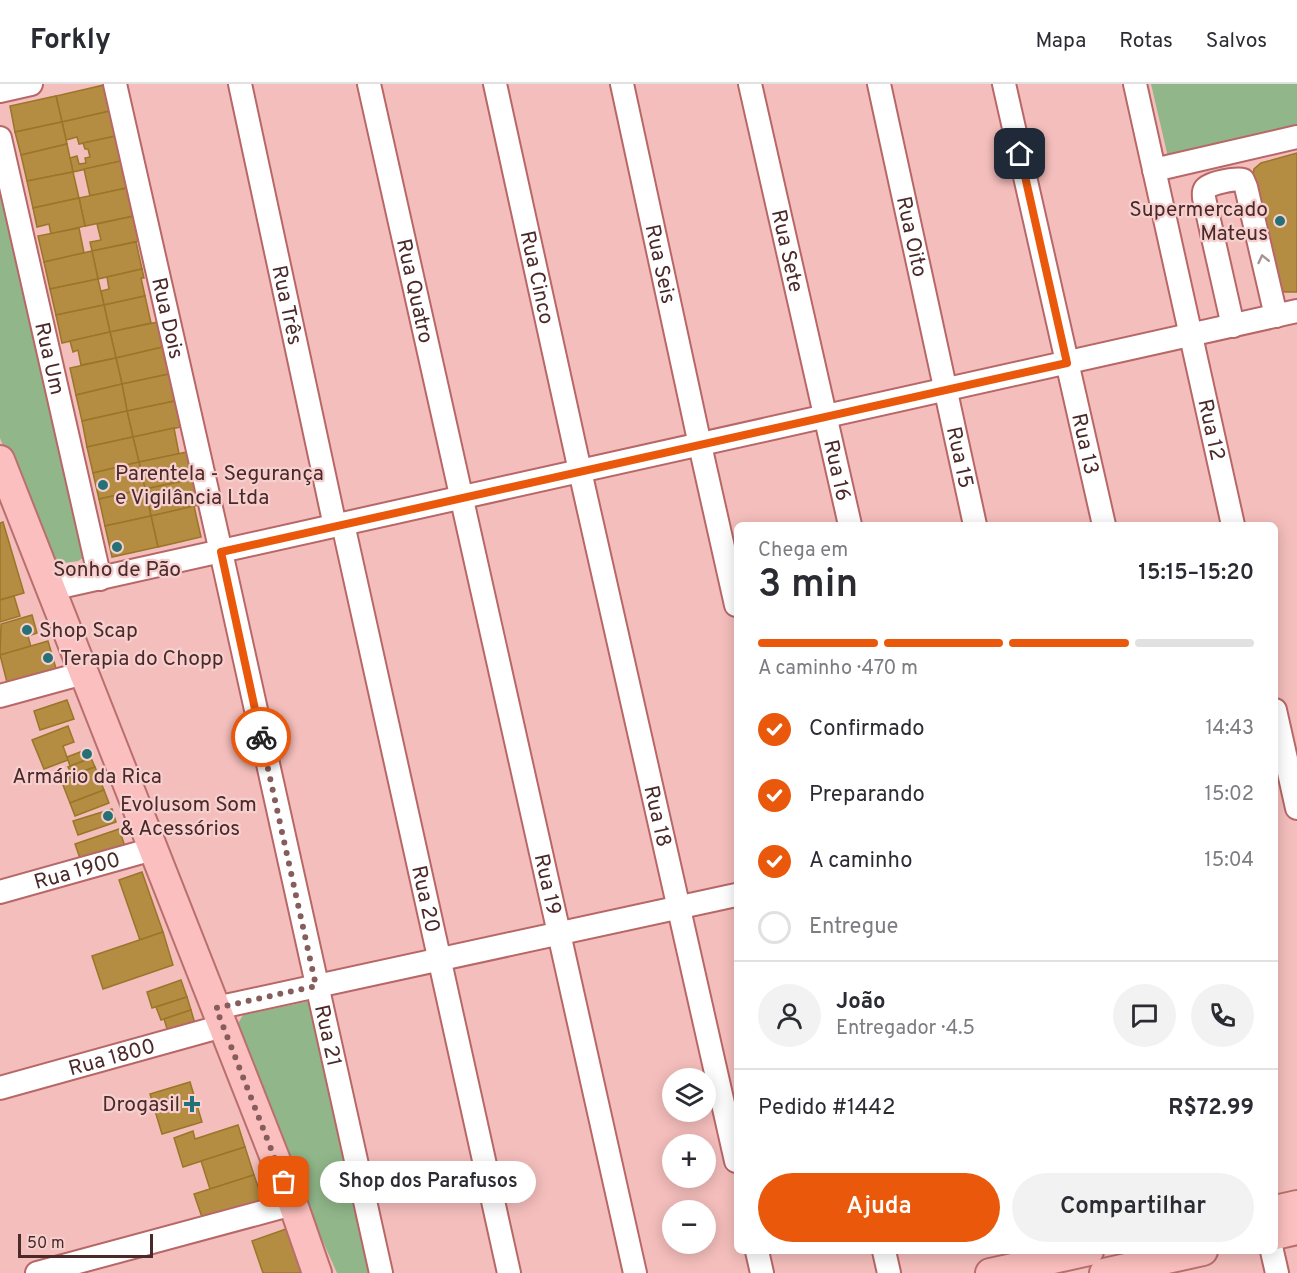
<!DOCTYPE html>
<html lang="pt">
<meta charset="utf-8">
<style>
:root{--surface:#fff;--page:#f2f2f3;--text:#2b2b33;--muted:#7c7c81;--line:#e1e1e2;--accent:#ea580c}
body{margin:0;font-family:Overpass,sans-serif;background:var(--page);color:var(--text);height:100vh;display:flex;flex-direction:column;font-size:22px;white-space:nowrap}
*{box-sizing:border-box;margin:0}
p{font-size:20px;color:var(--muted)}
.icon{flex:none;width:33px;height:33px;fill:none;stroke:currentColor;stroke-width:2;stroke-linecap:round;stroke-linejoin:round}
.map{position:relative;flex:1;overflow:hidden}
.side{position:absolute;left:734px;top:438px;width:544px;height:732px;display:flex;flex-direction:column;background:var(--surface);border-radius:9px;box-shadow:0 3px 15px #0003}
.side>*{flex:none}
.tools{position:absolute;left:662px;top:984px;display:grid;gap:12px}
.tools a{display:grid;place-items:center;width:54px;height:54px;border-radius:50%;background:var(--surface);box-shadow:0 3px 15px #0003;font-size:30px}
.scale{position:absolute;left:18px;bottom:15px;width:135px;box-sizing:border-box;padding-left:6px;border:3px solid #4c2929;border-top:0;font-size:16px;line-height:21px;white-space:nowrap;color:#4c2929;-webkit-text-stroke:4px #f5d0cf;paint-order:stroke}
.pin{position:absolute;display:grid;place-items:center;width:51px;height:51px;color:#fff;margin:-26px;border-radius:12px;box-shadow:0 3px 9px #0006}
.courier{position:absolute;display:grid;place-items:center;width:60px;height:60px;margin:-30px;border:4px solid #ea580c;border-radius:50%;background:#fff;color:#222;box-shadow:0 2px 8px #0007}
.bubble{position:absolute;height:42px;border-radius:21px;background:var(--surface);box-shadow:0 3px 15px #0003;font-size:20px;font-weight:600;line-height:42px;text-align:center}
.summary em{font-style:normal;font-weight:600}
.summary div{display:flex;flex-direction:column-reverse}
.summary{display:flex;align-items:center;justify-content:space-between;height:102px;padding:0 24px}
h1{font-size:39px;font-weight:600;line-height:45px}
.bar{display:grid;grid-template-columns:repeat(4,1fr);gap:9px 6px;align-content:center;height:72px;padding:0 24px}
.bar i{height:8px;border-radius:4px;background:var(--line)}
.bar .active{background:var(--accent)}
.bar p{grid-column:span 4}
.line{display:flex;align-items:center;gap:15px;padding:0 24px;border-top:2px solid var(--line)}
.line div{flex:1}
.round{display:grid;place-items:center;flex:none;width:63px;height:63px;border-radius:32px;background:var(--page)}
ol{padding:0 24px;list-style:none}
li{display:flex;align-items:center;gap:18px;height:66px}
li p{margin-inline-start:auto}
li .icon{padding:6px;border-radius:50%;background:var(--accent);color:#fff;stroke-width:4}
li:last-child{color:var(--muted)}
li i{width:33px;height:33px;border:3px solid var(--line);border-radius:50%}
.button{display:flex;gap:12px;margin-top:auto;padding:12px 24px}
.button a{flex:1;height:69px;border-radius:36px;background:var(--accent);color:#fff;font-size:24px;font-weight:600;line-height:69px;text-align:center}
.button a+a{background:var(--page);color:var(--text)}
header{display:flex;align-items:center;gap:36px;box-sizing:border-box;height:84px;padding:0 30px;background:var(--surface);border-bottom:2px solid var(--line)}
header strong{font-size:28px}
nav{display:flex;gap:33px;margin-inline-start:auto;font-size:21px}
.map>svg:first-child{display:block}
.green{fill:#90b689}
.building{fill:#b48d43;stroke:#9b7528;stroke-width:1.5}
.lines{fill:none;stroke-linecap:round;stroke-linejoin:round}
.minor-casing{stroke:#b86767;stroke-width:26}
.major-casing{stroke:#bb6f6d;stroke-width:32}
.minor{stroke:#fff;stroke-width:22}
.major{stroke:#fabfbe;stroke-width:28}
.oneway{stroke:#a69494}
.done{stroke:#875d5c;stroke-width:6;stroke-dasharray:0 10.8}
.route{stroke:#ea580c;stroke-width:8}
.poi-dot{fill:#267175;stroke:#f5d0cf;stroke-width:2}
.labels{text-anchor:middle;stroke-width:4.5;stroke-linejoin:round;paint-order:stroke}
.poi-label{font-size:21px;fill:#4c2929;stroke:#f5d0cf;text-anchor:start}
.street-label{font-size:21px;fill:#4c2929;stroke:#f5d0cf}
</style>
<header>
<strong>Forkly</strong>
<nav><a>Mapa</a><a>Rotas</a><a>Salvos</a></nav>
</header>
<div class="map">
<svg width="1297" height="1189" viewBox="0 0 1297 1189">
<rect width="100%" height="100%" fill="#f4bebc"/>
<g class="green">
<polygon points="1151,0 1297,0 1297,40 1168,73"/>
<polygon points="0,89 84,473 78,477 58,480 46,473 0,354"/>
<polygon points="310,917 377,1189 337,1189 308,1124 291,1080 269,1018 236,943 243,931"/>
</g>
<g class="building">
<polygon points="104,1 110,27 62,38 56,12"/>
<polygon points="56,12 62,38 15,48 10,22"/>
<polygon points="110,27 116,52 79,60 77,53 66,56 62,38"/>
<polygon points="62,38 67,60 21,71 15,48"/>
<polygon points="116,52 121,77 73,88 70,74 77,72 79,80 86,79 85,74 90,73 88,65 85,65 83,59"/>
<polygon points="67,60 73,88 27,97 21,71"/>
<polygon points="1297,69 1297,208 1286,208 1281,207 1253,91 1254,85 1261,79"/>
<polygon points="121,77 127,104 90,112 84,85"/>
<polygon points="73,88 79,114 33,124 27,97"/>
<polygon points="127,104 134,132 85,142 79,114"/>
<polygon points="79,114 85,142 51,150 49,140 37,143 33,124"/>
<polygon points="134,132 139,157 92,167 90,158 101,156 97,140"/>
<polygon points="79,144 84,169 44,178 38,152"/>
<polygon points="136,158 142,185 98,195 92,167"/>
<polygon points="92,167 98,195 50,205 44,178"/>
<polygon points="142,185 144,194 141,194 145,212 104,221 101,207 109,205 107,193"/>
<polygon points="98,195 104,221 56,231 50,205"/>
<polygon points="145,212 151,239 110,248 104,221"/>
<polygon points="104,221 110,248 62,259 56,231"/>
<polygon points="158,238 163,263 116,274 110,248"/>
<polygon points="110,248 116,274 81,281 78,266 73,268 70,257"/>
<polygon points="163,263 169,290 122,300 116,274"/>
<polygon points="116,274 122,300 76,311 70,284"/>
<polygon points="169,290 175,317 127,327 122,300"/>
<polygon points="122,300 127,327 82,337 76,311"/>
<polygon points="175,317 181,343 133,353 127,327"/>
<polygon points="127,327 133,353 87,363 82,337"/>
<polygon points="174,344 179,370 139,378 133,353"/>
<polygon points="133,353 139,378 93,389 87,363"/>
<polygon points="187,368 193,395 145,405 139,378"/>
<polygon points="139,378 145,405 99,415 93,389"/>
<polygon points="193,395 199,421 151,432 145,405"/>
<polygon points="145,405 151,432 105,442 99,415"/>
<polygon points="194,422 201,453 158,463 151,432"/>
<polygon points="151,432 158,463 112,473 105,442"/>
<polygon points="3,438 24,509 0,516 0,439"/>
<polygon points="14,512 20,532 0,538 0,516"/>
<polygon points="32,531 37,549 28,552 31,563 0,571 1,540"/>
<polygon points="48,557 57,588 8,602 0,571"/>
<polygon points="67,616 74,635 40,646 34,627"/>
<polygon points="68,642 74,658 63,662 68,676 44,685 32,656"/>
<polygon points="88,665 91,674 70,682 67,673"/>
<polygon points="91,674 95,683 72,691 68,683"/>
<polygon points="95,683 104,706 70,719 61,696"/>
<polygon points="104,706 109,719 75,732 70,719"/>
<polygon points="112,725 116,738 78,751 73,737"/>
<polygon points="119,745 127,768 83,783 75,760"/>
<polygon points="142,788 163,848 140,856 119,796"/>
<polygon points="163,848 173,881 103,905 92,872"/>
<polygon points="181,896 187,913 152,924 147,908"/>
<polygon points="187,913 191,926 161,936 156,923"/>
<polygon points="191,926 196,943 169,951 164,935"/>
<polygon points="190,998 202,1038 162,1050 150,1010"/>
<polygon points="238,1041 245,1063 183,1083 174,1054 193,1047 195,1055"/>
<polygon points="245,1063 254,1091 210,1105 201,1077"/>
<polygon points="254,1091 264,1120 204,1139 194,1110"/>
<polygon points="286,1145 302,1189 263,1189 252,1157"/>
</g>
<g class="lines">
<defs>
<g id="minor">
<path id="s1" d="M115 0 221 468 381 1189"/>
<path id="s2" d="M240 0 335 442"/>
<path id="s3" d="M369 0 635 1189"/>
<path id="s4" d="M495 0 580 387 736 1077"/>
<path id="s5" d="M622 0 700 361 736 521"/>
<path id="s6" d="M750 0 850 441"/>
<path id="s7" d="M879 0 975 441"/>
<path id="s8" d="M1004 0 1104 441"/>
<path id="s9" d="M1135 0 1233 441"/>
<polyline points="0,7 31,0"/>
<path id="s10" d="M0 54 100 495"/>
<polyline points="1154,86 1297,53"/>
<path d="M1233 242 1204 114C1204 111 1203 108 1205 105 1209 99 1236 94 1243 96L1246 103 1276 232"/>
<path id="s11" d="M343 440 509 1189"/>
<polyline points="51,505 1297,227"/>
<polyline points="0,612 84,589"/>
<polyline points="1275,626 1297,724"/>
<path id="s12" d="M0 808 153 765"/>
<polyline points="216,924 736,811"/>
<path id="s13" d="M0 1004 223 942"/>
<polyline points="757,1167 762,1189"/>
<polyline points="884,1167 889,1189"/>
<polyline points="1272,1167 1277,1189"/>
<polyline points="37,1189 293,1120"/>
</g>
<g id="major">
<polyline points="0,376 293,1120 317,1189"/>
<polyline points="1275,1126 1297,1121"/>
<polyline points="1275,1151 1297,1146"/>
<polyline points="990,1189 1089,1167"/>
<polyline points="1104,1189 1203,1167"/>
</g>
</defs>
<use href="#minor" class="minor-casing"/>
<use href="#major" class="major-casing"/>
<use href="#minor" class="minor"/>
<use href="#major" class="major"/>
</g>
<defs><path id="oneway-chevron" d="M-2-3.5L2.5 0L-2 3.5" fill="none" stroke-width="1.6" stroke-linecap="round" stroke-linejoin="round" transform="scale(1.5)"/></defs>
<use class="oneway" href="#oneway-chevron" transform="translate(1263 175) rotate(-103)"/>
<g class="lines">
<polyline class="done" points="261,653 316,902 216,924 284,1098"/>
<polyline class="route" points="261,653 221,468 1067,279 1020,70"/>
</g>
<g class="poi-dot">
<circle cx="1280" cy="137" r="6"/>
<circle cx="103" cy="401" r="6"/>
<circle cx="117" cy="463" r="6"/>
<circle cx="27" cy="546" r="6"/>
<circle cx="48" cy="574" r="6"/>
<circle cx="87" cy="670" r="6"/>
<circle cx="108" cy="732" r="6"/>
<path d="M189 1011h6v6h6v6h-6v6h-6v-6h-6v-6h6z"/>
</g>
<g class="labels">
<g class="poi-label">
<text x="1268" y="132" text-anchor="end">Supermercado<tspan x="1268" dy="24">Mateus</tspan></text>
<text x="115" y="396">Parentela - Segurança<tspan x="115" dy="24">e Vigilância Ltda</tspan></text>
<text x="117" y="492" text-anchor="middle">Sonho de Pão</text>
<text x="39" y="553">Shop Scap</text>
<text x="60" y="581">Terapia do Chopp</text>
<text x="87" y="699" text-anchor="middle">Armário da Rica</text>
<text x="120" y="727">Evolusom Som<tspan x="120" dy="24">&amp; Acessórios</tspan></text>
<text x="180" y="1027" text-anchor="end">Drogasil</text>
</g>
<g class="street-label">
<text dy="7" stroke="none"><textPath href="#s7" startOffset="156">Rua Oito</textPath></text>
<text dy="7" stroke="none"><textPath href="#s6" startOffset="171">Rua Sete</textPath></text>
<text dy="7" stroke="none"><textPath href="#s5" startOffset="184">Rua Seis</textPath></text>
<text dy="7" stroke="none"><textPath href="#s4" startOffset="198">Rua Cinco</textPath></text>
<text dy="7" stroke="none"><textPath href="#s3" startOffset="212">Rua Quatro</textPath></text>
<text dy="7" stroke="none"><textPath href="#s2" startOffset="226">Rua Três</textPath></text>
<text dy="7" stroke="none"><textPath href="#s1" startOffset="240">Rua Dois</textPath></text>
<text dy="7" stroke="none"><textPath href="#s10" startOffset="226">Rua Um</textPath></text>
<text dy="7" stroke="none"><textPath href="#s9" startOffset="354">Rua 12</textPath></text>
<text dy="7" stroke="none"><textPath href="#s8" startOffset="369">Rua 13</textPath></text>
<text dy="7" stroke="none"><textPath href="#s7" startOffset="382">Rua 15</textPath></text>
<text dy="7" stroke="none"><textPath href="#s6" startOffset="396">Rua 16</textPath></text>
<text dy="7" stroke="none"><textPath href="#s4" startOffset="750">Rua 18</textPath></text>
<text dy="7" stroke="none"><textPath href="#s12" startOffset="80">Rua 1900</textPath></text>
<text dy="7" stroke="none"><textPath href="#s3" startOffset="820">Rua 19</textPath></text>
<text dy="7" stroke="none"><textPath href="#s11" startOffset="384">Rua 20</textPath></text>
<text dy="7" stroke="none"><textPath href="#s1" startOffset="975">Rua 21</textPath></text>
<text dy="7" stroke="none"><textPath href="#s13" startOffset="116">Rua 1800</textPath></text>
</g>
</g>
</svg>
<div class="tools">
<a><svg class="icon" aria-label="layers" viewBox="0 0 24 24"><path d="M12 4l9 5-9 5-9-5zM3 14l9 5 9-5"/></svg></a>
<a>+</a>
<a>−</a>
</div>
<div class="scale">50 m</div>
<div class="pin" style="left:284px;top:1098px;background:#ea580c"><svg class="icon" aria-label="bag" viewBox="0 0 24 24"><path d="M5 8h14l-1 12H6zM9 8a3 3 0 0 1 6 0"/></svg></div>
<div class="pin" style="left:1020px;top:70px;background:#1f2937"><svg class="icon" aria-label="home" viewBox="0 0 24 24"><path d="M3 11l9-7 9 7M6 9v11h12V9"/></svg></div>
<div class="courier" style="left:261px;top:653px"><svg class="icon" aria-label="bike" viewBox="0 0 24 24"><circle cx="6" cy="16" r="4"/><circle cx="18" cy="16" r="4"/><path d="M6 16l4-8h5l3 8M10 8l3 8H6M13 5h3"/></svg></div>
<div class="bubble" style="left:320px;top:1077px;width:216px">Shop dos Parafusos</div>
<section class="side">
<div class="summary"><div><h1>3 min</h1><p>Chega em</p></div><em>15:15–15:20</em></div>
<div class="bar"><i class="active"></i><i class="active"></i><i class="active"></i><i></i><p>A caminho · 470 m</p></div>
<ol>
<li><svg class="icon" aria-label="check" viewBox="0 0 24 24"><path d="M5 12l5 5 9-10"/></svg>Confirmado<p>14:43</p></li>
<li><svg class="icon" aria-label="check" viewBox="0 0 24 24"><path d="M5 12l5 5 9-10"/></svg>Preparando<p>15:02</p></li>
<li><svg class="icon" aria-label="check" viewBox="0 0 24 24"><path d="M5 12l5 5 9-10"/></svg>A caminho<p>15:04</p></li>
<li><i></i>Entregue</li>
</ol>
<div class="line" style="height:108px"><a class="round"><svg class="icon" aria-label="person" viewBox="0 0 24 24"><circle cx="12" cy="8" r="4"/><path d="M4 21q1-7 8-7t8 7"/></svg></a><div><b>João</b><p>Entregador · 4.5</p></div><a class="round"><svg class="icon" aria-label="chat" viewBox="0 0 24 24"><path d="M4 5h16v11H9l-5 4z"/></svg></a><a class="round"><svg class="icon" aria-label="phone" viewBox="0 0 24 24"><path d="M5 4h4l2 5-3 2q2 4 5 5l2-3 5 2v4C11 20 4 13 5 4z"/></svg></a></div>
<div class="line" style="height:78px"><div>Pedido #1442</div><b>R$72.99</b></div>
<div class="button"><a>Ajuda</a><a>Compartilhar</a></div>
</section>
</div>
